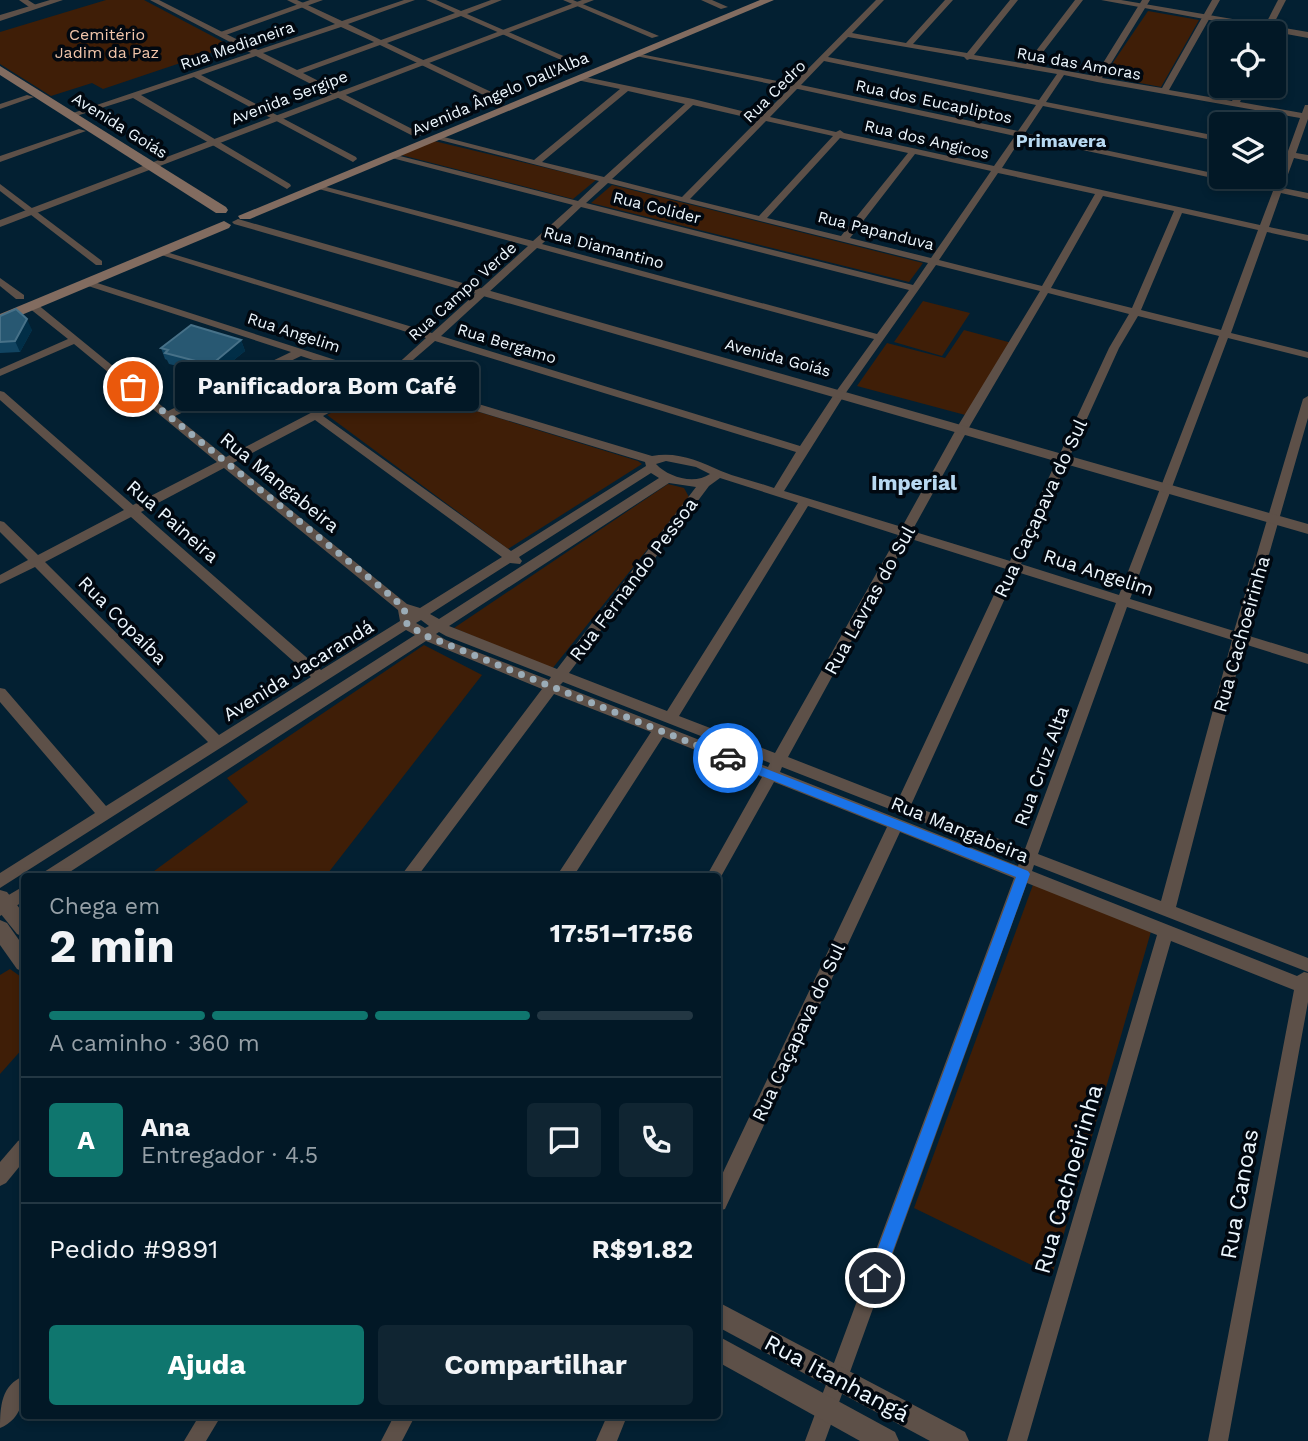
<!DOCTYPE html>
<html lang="pt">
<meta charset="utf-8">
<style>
:root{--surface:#021826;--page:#102532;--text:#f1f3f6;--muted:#96a0a7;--line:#233743;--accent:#0f766e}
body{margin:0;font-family:"Work Sans",sans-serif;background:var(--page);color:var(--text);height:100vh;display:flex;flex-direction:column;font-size:26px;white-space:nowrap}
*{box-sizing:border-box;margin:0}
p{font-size:23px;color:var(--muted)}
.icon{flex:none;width:38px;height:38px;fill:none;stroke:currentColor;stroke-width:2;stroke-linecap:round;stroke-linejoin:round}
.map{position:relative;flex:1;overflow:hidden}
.details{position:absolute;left:21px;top:873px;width:700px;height:546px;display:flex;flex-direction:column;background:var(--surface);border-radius:7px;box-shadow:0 4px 10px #0003,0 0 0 2px var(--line)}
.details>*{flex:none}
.buttons{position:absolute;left:1209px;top:21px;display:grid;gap:14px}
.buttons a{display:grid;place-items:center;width:77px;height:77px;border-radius:7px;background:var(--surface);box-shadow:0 4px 10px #0003,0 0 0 2px var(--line);font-size:35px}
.pin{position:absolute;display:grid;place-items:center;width:60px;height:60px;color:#fff;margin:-30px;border:4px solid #fff;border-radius:50%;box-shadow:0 2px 7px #0007}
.courier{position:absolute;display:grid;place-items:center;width:70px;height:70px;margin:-35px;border:5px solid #1a73e8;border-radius:50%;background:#fff;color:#222;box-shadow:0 2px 9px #0007}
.bubble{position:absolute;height:49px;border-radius:7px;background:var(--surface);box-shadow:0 4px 10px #0003,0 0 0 2px var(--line);font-size:23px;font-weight:700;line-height:49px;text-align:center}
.overview em{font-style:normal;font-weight:700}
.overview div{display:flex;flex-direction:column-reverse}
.overview{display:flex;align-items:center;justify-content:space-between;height:119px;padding:0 28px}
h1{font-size:46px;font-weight:700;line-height:52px}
.bar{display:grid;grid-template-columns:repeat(4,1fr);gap:10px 7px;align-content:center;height:84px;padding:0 28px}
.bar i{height:9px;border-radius:5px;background:var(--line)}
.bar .current{background:var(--accent)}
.bar p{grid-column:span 4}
.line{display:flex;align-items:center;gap:18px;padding:0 28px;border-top:2px solid var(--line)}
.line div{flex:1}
.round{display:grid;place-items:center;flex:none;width:74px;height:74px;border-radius:7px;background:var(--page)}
.cta{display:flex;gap:14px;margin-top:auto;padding:14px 28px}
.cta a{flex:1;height:80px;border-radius:7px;background:var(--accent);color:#fff;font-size:28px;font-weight:700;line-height:80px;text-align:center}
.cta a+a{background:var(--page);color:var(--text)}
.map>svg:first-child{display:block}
.green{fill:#3f1e07}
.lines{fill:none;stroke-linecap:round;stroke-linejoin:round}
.minor{fill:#5d5048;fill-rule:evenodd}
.tertiary{fill:#5d5048;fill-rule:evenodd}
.secondary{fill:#826c60;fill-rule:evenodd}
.wall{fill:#114461}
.shaded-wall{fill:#012e47}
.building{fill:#285872;stroke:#477188;stroke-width:2}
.route{fill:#1a73e8}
.done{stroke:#9bacb7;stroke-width:7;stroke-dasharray:0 12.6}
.labels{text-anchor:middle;stroke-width:7;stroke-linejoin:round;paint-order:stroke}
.far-park-label{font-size:16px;fill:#f0c4a9;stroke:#010810}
.far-street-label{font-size:16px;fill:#edf7fe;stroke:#010810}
.far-neighbourhood-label{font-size:18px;font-weight:bold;fill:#b8d9f1;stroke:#010810}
.street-label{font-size:19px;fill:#edf7fe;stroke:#010810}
.neighbourhood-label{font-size:21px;font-weight:bold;fill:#b8d9f1;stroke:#010810}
.near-street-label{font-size:23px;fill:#edf7fe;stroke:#010810}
</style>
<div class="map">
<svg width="1308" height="1441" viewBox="0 0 1308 1441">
<rect width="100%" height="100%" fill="#032032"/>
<g class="green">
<polygon points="106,0 144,0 231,46 103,89 92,83 51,96 0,64 0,32"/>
<polygon points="1148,11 1199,20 1161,87 1104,76"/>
<polygon points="434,141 596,180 573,199 401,155"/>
<polygon points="612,185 923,263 909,282 591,203"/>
<polygon points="923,301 970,313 942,356 894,342"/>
<polygon points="964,330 1012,343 969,416 857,386 887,343 945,358"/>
<polygon points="388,384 638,461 642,464 508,549 327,415"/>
<polygon points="668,484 684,488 689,497 552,669 454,628"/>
<polygon points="424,645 482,675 325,877 146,877 248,802 227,778"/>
<polygon points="1034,882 1152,928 1052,1275 914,1208"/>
<polygon points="10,969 24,979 24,1047 0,1074 0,975"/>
</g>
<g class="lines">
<g class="minor">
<polygon points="19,0 28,0 39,7 32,9"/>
<path d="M150 0H159L258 50 335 24 287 0H297L342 21 404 0H415L348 24 381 40 455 13 426 0H436L461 11 491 0H502L467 14 584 65 577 67 461 16 387 43 502 97V101H496L380 45 303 73 420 133 421 135 417 138 256 56 201 75 356 157 357 159 353 162 194 77 141 95 290 184 291 186 287 189 133 98 70 118V114L251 53ZM341 27 374 42 297 70 263 53Z"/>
<polygon points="563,0 573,0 659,36 652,38"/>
<polygon points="701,0 712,0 728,7 721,9"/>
<path d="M876 0H884L852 33 906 43 945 0H953L913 44 967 53 1010 0H1018L974 55 1026 64 1075 0H1083L1033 65 1095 76 1142 0H1150L1102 78 1162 88 1212 0H1220L1169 90 1232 101 1239 86H1247L1240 102 1302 113 1305 105H1308V119L1296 153 1308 155V161L1294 158 1283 188 1308 193V199L1281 193 1269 227 1308 235V241L1267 232 1231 333 1308 352V358L1228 338 1130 599 1234 631 1303 399 1308 396V418L1246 635 1308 654V664L1244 644 1176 907 1308 958V972L1034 865 1032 871 1297 976 1304 972 1308 973V1002L1228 1441H1208L1294 990 1171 941 1027 1441H1007L1157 935 1027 883 825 1441H805L1014 878 900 832 725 1209 718 1211V1183L887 827 774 782 718 882V877H706L762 777 663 737 573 877H556L651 732 554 694 417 877H400L542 689 426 641 62 877H41L44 872 415 635 406 630 0 888V873L95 813 0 702V688L5 689 106 806 208 742 35 567 0 584V575L28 560 0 532V521L4 522 38 555 124 510 0 400V391L4 392 133 505 217 462 74 344 0 376V369L68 339 29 308V304H37L168 411 291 352 85 285V281H91L382 375 392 369 426 338 155 253 163 251 432 333 528 246 315 188V184L533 241 573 205 388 157 392 154 578 201 599 181 432 138 436 135 534 160 620 89 577 80 576 78 580 76 693 99 762 116 790 88 631 55 635 53 793 84ZM848 37 964 57 967 60 970 59 1057 74 1039 100 828 57ZM824 61 1036 105 1018 131 801 85ZM1064 75 1097 82 1300 118 1288 151 1274 148V154L1286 156 1275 186 1222 177V175L1025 133 1043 106 1222 142V137L1046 102ZM797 89H798L1015 136 994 166 844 133 840 130 836 132 770 117ZM628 91 685 104 604 177 542 162ZM693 105 758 120 682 197 612 179ZM766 121 833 136 759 216 690 199ZM1022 137 1273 191 1260 225 1002 168ZM840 138 908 153 841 236 767 218ZM915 154 991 171 931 258 850 238ZM998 173 1095 194 1042 286 939 260ZM608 183 928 263 913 285 586 203ZM1103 196 1174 211 1132 308 1051 288ZM581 207 909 290 877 334 542 244ZM1182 213 1258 230 1221 330 1141 310ZM537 248 874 339 835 393 800 446 441 336ZM936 265 1040 291 959 424 902 527 784 491 845 394ZM1048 293 1129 314 1109 348 1010 561 912 531 971 424ZM1138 316 1219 336 1119 595 1021 564 1119 348ZM435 341 796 452 774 488C757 482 738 478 721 471 699 461 677 451 652 456L392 378ZM301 356 374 380 226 457 175 416ZM384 383 645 462 646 466 511 551 323 416ZM315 420 502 557 420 608 407 604 233 463ZM666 461 696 467 710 474C694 485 668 477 656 464ZM224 468 398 610 400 621 321 670 141 512ZM651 473 659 478 439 619 430 614 510 563 520 564 522 561 519 557ZM720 478 798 503 667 711 569 673 709 486ZM669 483 696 487 557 669 449 626ZM808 506 898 535 775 753 679 716ZM131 517 311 677 219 735 45 562ZM908 538 1006 569 898 800 788 757ZM1017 572 1116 603 1025 849 911 805ZM1127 607 1232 640 1161 901 1038 854ZM421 620 429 626 425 628 416 623ZM439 632 446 636 551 677 549 680 446 640 436 634ZM563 682 770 763 768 767 560 685ZM782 767 1020 860 1018 866 780 772Z"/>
<polygon points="1278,0 1286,0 1269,33 1261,33"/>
<polygon points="27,95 34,97 0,109 0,104"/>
<polygon points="79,129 86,131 0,162 0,156"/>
<polygon points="0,184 102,261 102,265 96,265 0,191"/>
<polygon points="0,278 24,295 24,299 16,299 0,286"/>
<polygon points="24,886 24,901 0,916 0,900"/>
<polygon points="24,1138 24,1161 6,1183 0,1186 0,1162 18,1141"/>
<path d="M24 1376C26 1396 22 1419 0 1428 0 1407 1 1385 24 1376Z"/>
<polygon points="199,1416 221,1416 206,1441 184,1441"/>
<polygon points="394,1416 415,1416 402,1441 381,1441"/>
<polygon points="607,1416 627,1416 617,1441 596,1441"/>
</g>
<g class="tertiary">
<polygon points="50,0 63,0 0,21 0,15"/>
<polygon points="310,0 323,0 223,36 215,34"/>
<polygon points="582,0 594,0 0,227 0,220"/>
<polygon points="1101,0 1121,0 1308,32 1308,38"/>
<polygon points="238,219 1308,524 1308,534 234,224 232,222"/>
<polygon points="0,890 7,892 24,914 24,937 17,934 0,913"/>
<polygon points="0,920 7,923 24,947 24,972 17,969 0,945"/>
<polygon points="718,1302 965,1432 969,1441 930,1441 718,1327"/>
<polygon points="718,1336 895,1432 899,1441 860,1441 718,1362"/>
</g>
<g class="secondary">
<polygon points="760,0 774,0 250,219 240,219 238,216"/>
<polygon points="0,66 226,207 228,210 226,213 216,213 0,75"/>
<polygon points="224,221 231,225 229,228 0,324 0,314"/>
</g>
</g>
<g class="wall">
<polygon points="0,316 32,330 20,352 0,353"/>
<polygon points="241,340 245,351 215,375 169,364 167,360 165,359 161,348"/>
</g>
<g class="shaded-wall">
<polygon points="27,319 32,330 20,352 15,341"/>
<polygon points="241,340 245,351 215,375 211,365"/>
</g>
<g class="building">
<polygon points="16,309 27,319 15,341 0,342 0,316"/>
<polygon points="191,325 241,340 211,365 165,353 168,350 161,348"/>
</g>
<polygon class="route" points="728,754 1028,871 1030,874 883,1278 881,1283 875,1286 869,1283 867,1278 1016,877 724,761 722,758"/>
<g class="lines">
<polyline class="done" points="133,387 383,589 404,608 407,624 424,635 728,758"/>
</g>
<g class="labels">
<g class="far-park-label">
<text x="107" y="40">Cemitério<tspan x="107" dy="18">Jadim da Paz</tspan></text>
</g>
<g class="far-street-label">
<text transform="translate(237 45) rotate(-19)" y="6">Rua Medianeira</text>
<text transform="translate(1079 63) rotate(10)" y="6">Rua das Amoras</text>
<text transform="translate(774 91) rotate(-45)" y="6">Rua Cedro</text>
<text transform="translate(500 93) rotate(-23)" y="6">Avenida Ângelo Dall'Alba</text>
<text transform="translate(289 97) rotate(-21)" y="6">Avenida Sergipe</text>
<text transform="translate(934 101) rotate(12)" y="6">Rua dos Eucapliptos</text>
<text transform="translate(120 125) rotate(32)" y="6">Avenida Goiás</text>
<text transform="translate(927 139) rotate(13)" y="6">Rua dos Angicos</text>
<text transform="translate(657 207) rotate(14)" y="6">Rua Colider</text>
<text transform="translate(876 230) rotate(14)" y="6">Rua Papanduva</text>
<text transform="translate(604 247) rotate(15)" y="6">Rua Diamantino</text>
<text transform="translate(462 291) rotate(-42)" y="6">Rua Campo Verde</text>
<text transform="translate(294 332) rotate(18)" y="6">Rua Angelim</text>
<text transform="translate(507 343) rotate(17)" y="6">Rua Bergamo</text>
<text transform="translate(778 357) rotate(15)" y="6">Avenida Goiás</text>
</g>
<g class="far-neighbourhood-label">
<text x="1061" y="147">Primavera</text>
</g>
<g class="street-label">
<text transform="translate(280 482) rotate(39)" y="7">Rua Mangabeira</text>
<text transform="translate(1040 508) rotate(-65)" y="7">Rua Caçapava do Sul</text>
<text transform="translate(173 521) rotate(41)" y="7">Rua Paineira</text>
<text transform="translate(1099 572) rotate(18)" y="7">Rua Angelim</text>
<text transform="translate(633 579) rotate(-53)" y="7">Rua Fernando Pessoa</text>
<text transform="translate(869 600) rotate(-61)" y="7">Rua Lavras do Sul</text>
<text transform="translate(123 620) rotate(45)" y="7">Rua Copaíba</text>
<text transform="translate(1241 634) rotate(-74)" y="7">Rua Cachoeirinha</text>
<text transform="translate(298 670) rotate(-32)" y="7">Avenida Jacarandá</text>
<text transform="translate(1041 766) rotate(-70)" y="7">Rua Cruz Alta</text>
<text transform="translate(960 829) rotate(22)" y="7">Rua Mangabeira</text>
<text transform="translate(798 1032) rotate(-65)" y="7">Rua Caçapava do Sul</text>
</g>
<g class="neighbourhood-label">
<text x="914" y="490">Imperial</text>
</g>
<g class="near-street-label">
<text transform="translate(1068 1179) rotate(-74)" y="8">Rua Cachoeirinha</text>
<text transform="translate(1239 1194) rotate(-80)" y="8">Rua Canoas</text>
<text transform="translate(837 1378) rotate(28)" y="8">Rua Itanhangá</text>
</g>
</g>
</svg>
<div class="buttons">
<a><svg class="icon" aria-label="locate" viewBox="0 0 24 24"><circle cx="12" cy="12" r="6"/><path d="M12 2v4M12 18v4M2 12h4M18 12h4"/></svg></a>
<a><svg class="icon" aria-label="layers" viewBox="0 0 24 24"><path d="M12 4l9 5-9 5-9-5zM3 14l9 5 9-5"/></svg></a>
</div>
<div class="pin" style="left:133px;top:387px;background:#ea580c"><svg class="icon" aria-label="bag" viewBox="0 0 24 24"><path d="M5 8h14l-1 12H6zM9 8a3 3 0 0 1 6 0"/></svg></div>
<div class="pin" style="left:875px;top:1278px;background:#1f2937"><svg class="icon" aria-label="home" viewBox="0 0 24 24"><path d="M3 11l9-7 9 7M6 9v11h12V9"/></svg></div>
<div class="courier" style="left:728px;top:758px"><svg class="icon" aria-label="car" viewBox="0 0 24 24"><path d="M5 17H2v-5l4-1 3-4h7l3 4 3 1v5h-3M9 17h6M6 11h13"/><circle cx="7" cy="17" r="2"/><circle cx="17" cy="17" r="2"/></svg></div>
<div class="bubble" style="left:175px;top:362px;width:304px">Panificadora Bom Café</div>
<section class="details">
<div class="overview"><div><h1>2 min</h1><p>Chega em</p></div><em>17:51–17:56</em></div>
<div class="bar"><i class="current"></i><i class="current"></i><i class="current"></i><i></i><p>A caminho · 360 m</p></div>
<div class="line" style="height:126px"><b class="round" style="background:var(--accent);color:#fff">A</b><div><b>Ana</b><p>Entregador · 4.5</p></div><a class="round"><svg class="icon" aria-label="chat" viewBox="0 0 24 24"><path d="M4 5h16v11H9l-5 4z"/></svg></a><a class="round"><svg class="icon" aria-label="phone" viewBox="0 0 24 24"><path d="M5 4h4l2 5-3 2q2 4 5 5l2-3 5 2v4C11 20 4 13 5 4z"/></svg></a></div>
<div class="line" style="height:91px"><div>Pedido #9891</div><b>R$91.82</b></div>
<div class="cta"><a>Ajuda</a><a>Compartilhar</a></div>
</section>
</div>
